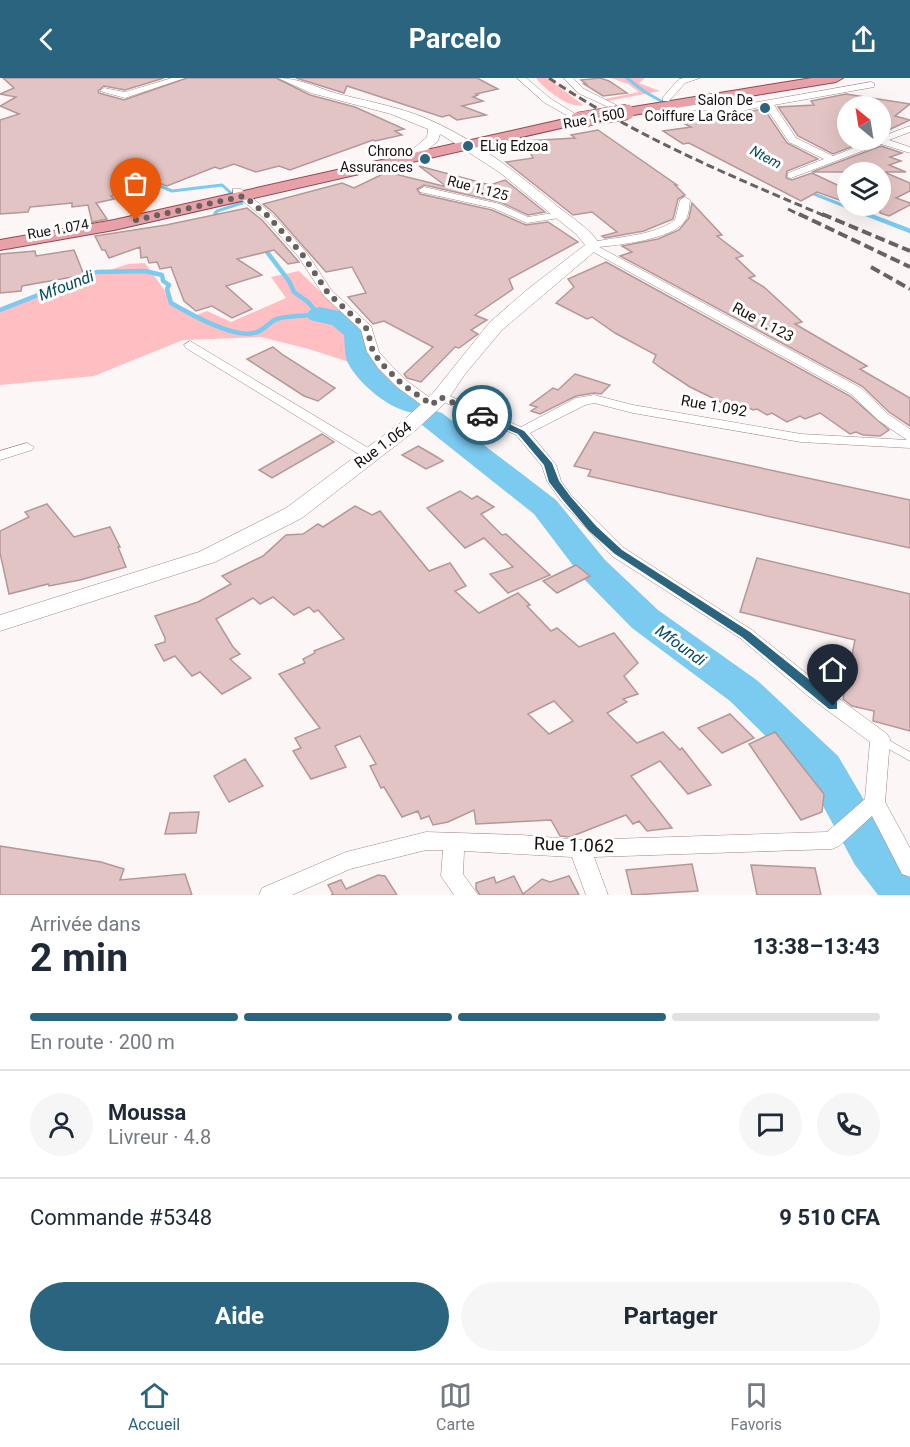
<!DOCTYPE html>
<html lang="fr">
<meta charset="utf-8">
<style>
:root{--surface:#fff;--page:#f6f6f7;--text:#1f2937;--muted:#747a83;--line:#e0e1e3;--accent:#2b647e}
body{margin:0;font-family:Roboto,sans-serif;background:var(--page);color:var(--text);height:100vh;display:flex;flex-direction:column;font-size:22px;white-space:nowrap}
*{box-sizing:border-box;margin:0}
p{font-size:20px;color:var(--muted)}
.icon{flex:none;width:33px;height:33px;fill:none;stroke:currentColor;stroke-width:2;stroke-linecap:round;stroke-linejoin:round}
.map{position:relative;height:817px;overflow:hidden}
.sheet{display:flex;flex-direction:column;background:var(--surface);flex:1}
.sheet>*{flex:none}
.needle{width:39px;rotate:330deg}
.controls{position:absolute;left:837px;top:18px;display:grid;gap:12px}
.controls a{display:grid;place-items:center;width:54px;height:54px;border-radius:50%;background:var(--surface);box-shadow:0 6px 24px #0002;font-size:30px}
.pin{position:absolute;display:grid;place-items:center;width:51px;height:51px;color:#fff;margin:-62px -26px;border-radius:50% 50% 50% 0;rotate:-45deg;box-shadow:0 0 6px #0007}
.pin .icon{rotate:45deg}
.courier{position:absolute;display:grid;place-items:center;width:60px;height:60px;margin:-30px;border:4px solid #2b647e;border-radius:50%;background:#fff;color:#222;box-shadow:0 2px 8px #0007}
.overview em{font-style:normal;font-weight:700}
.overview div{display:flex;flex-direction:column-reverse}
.overview{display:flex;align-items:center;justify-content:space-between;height:102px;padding:0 30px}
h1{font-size:39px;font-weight:700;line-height:45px}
.bar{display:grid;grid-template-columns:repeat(4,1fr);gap:9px 6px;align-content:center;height:72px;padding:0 30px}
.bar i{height:8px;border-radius:4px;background:var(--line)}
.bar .selected{background:var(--accent)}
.bar p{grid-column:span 4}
.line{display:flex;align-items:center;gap:15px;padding:0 30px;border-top:2px solid var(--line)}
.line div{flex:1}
.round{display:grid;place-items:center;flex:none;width:63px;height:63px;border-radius:32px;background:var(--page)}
.button{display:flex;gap:12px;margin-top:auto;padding:12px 30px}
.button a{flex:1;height:69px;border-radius:36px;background:var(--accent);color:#fff;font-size:24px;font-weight:700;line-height:69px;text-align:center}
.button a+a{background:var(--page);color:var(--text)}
header{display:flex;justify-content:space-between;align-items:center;height:78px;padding:0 30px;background:var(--accent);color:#fff;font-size:27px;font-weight:700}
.tabs{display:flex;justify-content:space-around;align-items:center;height:84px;border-top:2px solid var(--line);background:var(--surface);font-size:16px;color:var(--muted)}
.tabs a{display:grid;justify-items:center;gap:3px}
.tabs .selected{color:var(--accent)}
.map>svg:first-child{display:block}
.green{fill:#ffbec1}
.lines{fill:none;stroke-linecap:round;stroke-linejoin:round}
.stream-far1{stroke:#7bcaf0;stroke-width:3}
.stream{stroke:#7bcaf0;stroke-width:4.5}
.river{fill:#7bcaf0;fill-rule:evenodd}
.building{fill:#e3c4c4;stroke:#b59798;stroke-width:1.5;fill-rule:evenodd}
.service-casing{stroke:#a28586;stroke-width:1}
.minor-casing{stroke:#a28586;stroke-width:1}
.secondary-casing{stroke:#a28586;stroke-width:1}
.primary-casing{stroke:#94464d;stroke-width:2}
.service{fill:#fff;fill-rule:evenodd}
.minor{fill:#fff;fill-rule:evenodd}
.secondary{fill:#fff;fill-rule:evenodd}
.primary{fill:#e7a2a9;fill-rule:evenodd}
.rail-far1{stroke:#6a6161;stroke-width:3;stroke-dasharray:8 4;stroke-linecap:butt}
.rail{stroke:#6a6161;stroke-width:4;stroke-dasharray:10 4.5;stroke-linecap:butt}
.primary-bridge-casing{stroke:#94464d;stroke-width:16;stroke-linecap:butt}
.primary-bridge{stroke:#e7a2a9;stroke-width:15}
.route{fill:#2b647e}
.done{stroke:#685f5f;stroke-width:6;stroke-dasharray:0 10.8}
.poi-dot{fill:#2b647e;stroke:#fff;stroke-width:2}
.labels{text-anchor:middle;stroke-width:6;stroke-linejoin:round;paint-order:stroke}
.far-poi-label{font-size:14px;fill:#180e0e;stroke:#fff;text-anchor:end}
.far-street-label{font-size:14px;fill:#180e0e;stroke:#fff}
.far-water-label{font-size:14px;font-style:italic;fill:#024962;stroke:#fff}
.street-label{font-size:15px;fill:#180e0e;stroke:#fff}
.water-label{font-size:16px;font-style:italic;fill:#024962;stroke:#fff}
.near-street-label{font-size:18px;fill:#180e0e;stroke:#fff}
</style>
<header><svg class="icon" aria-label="back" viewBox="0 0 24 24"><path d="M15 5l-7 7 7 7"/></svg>Parcelo<svg class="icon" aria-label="share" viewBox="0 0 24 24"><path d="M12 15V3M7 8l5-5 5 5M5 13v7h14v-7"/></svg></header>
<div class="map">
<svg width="910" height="817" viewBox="0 0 910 817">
<rect width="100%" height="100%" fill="#fdf6f6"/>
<g class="green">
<path d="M536 0H547L583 27C569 31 544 11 536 0Z"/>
<polygon points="611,0 645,0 639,5 660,13 608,23 605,21 639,14 628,6"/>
<polygon points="145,185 173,224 197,237 207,233 231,244 286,220 271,199 299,193 363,255 370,281 358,287 309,271 261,259 183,262 94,298 0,307 0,230 128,186"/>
</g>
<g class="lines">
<g class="stream-far1">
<polyline points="627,0 645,14 702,46"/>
<polyline points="148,103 172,113 222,107 242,125 217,133 215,135 218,138"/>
<polyline points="809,114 870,138"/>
</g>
<g class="stream">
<polyline points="216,136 220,140"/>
<polyline points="866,136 910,153"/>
<polyline points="264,170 289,203 294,214 308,224 319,237"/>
<path d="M0 232 97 194 145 193 162 197 163 203 169 207 167 211 171 225C190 236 232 260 253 255 264 254 268 244 277 241 289 237 306 238 319 237"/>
</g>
<g class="river">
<path d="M319 229C336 232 365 236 370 256 376 278 370 282 390 300 402 311 418 315 427 328L423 334C398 340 359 307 348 285 344 277 345 265 344 257L332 247 310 242 306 237 310 232Z"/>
<polygon points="432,332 442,335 556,422 605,482 658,532 758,603 838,678 887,761 910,790 910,817 878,817 855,787 808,700 730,623 632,550 581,498 534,436 422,347 417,341 422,335"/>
</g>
</g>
<g class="building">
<polygon points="3,0 164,0 125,12 104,8 98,13 99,15 124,22 187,0 276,0 310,17 355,29 404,51 395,53 402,57 375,63 373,62 290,92 279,88 256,94 234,86 220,91 215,89 167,108 156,104 111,118 114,121 96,125 107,141 92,144 88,127 72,129 72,125 30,129 28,134 0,136 0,42 19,36 0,28 16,19 0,16 14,10"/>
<polygon points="296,0 477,0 498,11 476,16 478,17 473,19 483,23 462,28 486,37 457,42 449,37 442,39 347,8 344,15"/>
<polygon points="600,0 609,3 627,15 603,18 584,6 586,6 581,2"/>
<polygon points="846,16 910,26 895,38 910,42 880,56 880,28 848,28 848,62 869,62 833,76 798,58 778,29 814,27 811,23"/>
<polygon points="764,31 787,65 818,81 787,93 786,100 792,102 812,95 848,112 848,125 817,114 801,123 689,65 683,66 663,53 691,49 683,45"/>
<polygon points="598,52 677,107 675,107 685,117 678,121 673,141 644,153 605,160 602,158 617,154 592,134 573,137 506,84 533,80 524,63 575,60 571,57"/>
<polygon points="881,68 902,75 890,79 901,83 889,87 906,94 884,94 910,105 910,113 896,120 910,125 910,127 889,138 880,135 880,94 812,94"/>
<polygon points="419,88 490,107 505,102 545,134 528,137 500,124 424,107 417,111 420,116 492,132 526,147 548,144 578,164 509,201 513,211 475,237 487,242 471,252 478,256 459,270 455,269 421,304 407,300 404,296 433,269 384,243 373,246 348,219 366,215 352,189 326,194 274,135 263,126 342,105 354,110 387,94 447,109"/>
<polygon points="692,125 722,157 717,158 743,178 736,180 755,198 749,200 764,209 802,244 795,246 867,288 860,291 910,320 910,348 889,334 862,308 620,178 632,174 622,168 658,161 679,152 689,140"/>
<polygon points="247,130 262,142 299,184 288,186 274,172 237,181 262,197 226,208 252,231 232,240 212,228 196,233 184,223 171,189 160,191 157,184 149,185 147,179 141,180 140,169 109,180 105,172 102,172 95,158 166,147"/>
<polygon points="74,172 84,197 22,208 21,213 0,215 0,176 35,173 36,178"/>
<polygon points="606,184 850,318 889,352 880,358 863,357 856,354 850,356 820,335 805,341 800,338 787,344 772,335 767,337 757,331 753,332 745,328 737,332 690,309 661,290 653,284 656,277 615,255 592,239 587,241 556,225 574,209 568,201"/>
<polygon points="273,269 283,277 335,310 318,323 304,318 247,281"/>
<polygon points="575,296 610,307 601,316 594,315 576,318 540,336 531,333 537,329 530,327 553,310 558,312"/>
<polygon points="594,354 910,422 910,470 588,398 591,392 574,388"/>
<polygon points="322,356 334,364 272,400 259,392"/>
<polygon points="418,368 437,379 443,383 426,391 402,377"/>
<polygon points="460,413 472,421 477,418 494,429 481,436 502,457 506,456 550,497 508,515 490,496 513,489 484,460 465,470 427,430"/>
<polygon points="47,426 74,459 110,449 120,469 118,469 126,489 80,502 49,508 48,506 9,516 0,475 0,453 29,439 25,434"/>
<path d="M355 428 372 437 380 433 429 493 450 485 466 508 455 513 479 535 518 515 530 527 527 528 551 553 557 550 579 569 614 555 638 585 624 598 638 616 623 621 627 624 607 635 637 665 663 654 680 672 682 670 711 707 688 716 660 683 631 698 672 750 647 753 639 743 633 746 626 737 570 759 560 758 551 742 476 746 474 732 448 744 433 747 429 738 421 741 418 733 402 739 384 709 381 710 370 688 376 686 360 658 335 668 346 689 311 701 293 673 301 670 295 660 320 650 279 596 305 585 303 581 315 575 314 573 344 561 318 532 314 534 309 529 294 537 273 519 260 526 253 520 216 541 233 569 240 576 230 581 251 600 222 616 200 594 192 598 175 578 164 583 155 567 165 564V560L155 538 198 524 231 506 222 498 263 478 286 457 303 456 318 446 323 449ZM554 623 573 643 549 656 528 636Z"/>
<polygon points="757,480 910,516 910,653 873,643 874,633 852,628 843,621 855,562 740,534"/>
<polygon points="576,487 590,498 557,515 543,503"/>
<polygon points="730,636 754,660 722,675 698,650"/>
<polygon points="775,654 824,716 822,734 801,742 749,666"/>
<polygon points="245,681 263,708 229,724 214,698"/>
<polygon points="199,734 196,755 165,756 170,735"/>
<polygon points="0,768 101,784 124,791 120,802 185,796 192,817 0,817"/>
<polygon points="692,786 698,813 632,817 626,792"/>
<polygon points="751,787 815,790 821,817 757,817"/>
<polygon points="378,797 385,798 397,817 331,817 333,816 328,807 341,802 346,811"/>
<polygon points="514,798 523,816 542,801 550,804 569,798 579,817 480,817 476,811 476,805 494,799 496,805"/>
</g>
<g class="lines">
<defs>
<polygon id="service" points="881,658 910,674 910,683 878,665 876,662 878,659"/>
<g id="minor">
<polygon points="172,0 185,0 125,20 100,13 104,10 125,14"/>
<polygon points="517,0 526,0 551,21 577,37 570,39 545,25"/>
<polygon points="564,0 573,0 584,11 622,30 615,32 578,15"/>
<polygon points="684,0 700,0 685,5 669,23 663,23 663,19 679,1"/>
<polygon points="871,4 874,5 874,9 774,27 796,60 833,78 874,62 880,62 880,59 910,48 910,54 889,62 910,69 910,75 881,66 791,100 788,99 788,95 824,81 789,64 765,28 741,33 660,32 656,29 660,26 741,27"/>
<polygon points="424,109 500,126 528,139 559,134 564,137 559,140 527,145 493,130 420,114 419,112"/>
<polygon points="233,111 241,111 272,136 306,174 332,213 371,248 379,274 388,284 407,303 437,325 439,328 437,331 427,331 397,309 378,290 367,274 361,252 324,218 298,178 264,140 233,115"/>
<path d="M685 119 690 122C689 130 689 138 684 144 672 161 619 167 599 169L861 310 888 336 910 351V370L801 364 633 335 594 325 585 327 530 355 556 387 561 403 571 417 624 470 752 552 822 608 887 656 890 661 885 724 910 770V799L902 796 872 738 839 768 832 771 594 779 608 817H586L572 779 464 773 463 796 478 817H454L441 798 443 772H426L350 791 292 817H259L262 810 346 774 426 754 522 757 580 762 827 754 865 721 870 664 808 618 740 560 612 478 561 423 547 403 542 388 516 357 433 319 440 315 445 316 521 349 576 320 594 317 633 327 801 356 907 362 878 342 851 316 586 170 589 165C617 158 651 159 675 142L680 122Z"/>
<polygon points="190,263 375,374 377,377 370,381 365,380 186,270 184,267"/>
<polygon points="27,365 34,369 32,372 0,382 0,373"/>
</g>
<path id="secondary" d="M278 0C298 0 316 9 335 15 362 22 389 27 415 36 469 56 513 92 557 128 573 141 590 150 601 168L502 252 465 296 447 323 417 351 302 440 215 484 0 553V537L199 474 286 430 403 343 433 315 490 244 528 211 585 167 576 156 499 94 445 59 440 56 438 63 424 75H414L412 72 427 59 428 51 391 36 311 15Z"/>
<g id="primary">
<polygon points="812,0 843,0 836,4 627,38 620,34 627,30"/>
<polygon points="578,38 583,39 585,42 583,45 114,152 0,172 0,162 114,142"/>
</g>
</defs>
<use href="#service" class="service-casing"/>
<use href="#minor" class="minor-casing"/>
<use href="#secondary" class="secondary-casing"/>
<use href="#primary" class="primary-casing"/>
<use href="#service" class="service"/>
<use href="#minor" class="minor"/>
<use href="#secondary" class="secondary"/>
<use href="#primary" class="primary"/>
<g class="rail-far1">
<path d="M549 0C634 58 731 98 825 138"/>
<polyline points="788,131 802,138"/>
</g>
<g class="rail">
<polyline points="799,136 910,189"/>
<polyline points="822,136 910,173"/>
<polyline points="871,189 910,211"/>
</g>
<defs>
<polyline id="primary-bridge" points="578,42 627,34"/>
</defs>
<use href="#primary-bridge" class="primary-bridge-casing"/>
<use href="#primary-bridge" class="primary-bridge"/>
</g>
<polygon class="route" points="478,335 485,335 524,353 552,385 559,403 570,418 596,448 622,472 750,554 837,624 837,631 829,631 742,559 615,476 589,453 563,422 549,404 544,387 518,356 478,339"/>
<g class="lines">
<polyline class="done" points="136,142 244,118 268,138 302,176 328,215 367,251 373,274 383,287 402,306 432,327 440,319 482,337"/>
</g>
<g class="poi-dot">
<circle cx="765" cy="30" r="6"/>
<circle cx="468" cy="68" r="6"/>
<circle cx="425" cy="81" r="6"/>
</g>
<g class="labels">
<g class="far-poi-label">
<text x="753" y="27">Salon De<tspan x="753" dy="16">Coiffure La Grâce</tspan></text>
<text x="480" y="73" text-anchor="start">ELig Edzoa</text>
<text x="413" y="78">Chrono<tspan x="413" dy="16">Assurances</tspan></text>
</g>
<g class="far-street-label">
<text transform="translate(594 40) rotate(-11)" y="5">Rue 1.500</text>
<text transform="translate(478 110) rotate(15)" y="5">Rue 1.125</text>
<text transform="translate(58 151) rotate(-10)" y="5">Rue 1.074</text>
</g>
<g class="far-water-label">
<text transform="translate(766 79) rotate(28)" y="5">Ntem</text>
</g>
<g class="street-label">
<text transform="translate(763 244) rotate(28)" y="5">Rue 1.123</text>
<text transform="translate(714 328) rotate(10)" y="5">Rue 1.092</text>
<text transform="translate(383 367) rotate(-37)" y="5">Rue 1.064</text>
</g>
<g class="water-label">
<text transform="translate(66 207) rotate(-21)" y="6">Mfoundi</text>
<text transform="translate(681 567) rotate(36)" y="6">Mfoundi</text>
</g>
<g class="near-street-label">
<text transform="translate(574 767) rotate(2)" y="6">Rue 1.062</text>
</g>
</g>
</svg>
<div class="controls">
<a><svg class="needle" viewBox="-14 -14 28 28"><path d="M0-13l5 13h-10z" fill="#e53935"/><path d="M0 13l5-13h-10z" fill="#747a83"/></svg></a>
<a><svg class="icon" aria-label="layers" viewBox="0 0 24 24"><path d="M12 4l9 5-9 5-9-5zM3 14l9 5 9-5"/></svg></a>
</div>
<div class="pin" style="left:136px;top:142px;background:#ea580c"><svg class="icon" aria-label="bag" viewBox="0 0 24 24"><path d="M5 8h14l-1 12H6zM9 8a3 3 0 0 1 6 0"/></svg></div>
<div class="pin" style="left:833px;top:628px;background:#1f2937"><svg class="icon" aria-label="home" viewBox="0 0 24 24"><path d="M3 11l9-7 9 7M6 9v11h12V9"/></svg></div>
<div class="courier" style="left:482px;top:337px"><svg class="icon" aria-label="car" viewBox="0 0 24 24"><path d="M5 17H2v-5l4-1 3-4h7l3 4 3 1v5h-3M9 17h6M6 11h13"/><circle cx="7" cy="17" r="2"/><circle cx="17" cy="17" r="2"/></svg></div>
</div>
<section class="sheet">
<div class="overview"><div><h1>2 min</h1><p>Arrivée dans</p></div><em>13:38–13:43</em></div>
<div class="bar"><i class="selected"></i><i class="selected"></i><i class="selected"></i><i></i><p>En route · 200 m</p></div>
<div class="line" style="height:108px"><a class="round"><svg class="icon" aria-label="person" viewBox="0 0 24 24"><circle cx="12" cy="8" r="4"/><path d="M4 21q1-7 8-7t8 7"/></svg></a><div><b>Moussa</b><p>Livreur · 4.8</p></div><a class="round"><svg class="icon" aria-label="chat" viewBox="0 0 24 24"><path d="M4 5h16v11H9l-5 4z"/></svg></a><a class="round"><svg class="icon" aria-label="phone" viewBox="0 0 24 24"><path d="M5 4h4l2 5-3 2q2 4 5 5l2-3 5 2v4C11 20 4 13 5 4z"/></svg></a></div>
<div class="line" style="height:78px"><div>Commande #5348</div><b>9 510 CFA</b></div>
<div class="button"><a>Aide</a><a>Partager</a></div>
</section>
<nav class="tabs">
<a class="selected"><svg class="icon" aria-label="home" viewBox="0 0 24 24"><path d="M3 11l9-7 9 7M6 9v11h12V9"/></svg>Accueil</a>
<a><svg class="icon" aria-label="map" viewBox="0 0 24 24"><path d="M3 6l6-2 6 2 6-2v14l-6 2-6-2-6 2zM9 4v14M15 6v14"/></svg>Carte</a>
<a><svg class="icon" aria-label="saved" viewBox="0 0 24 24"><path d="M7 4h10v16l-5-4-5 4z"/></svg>Favoris</a>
</nav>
